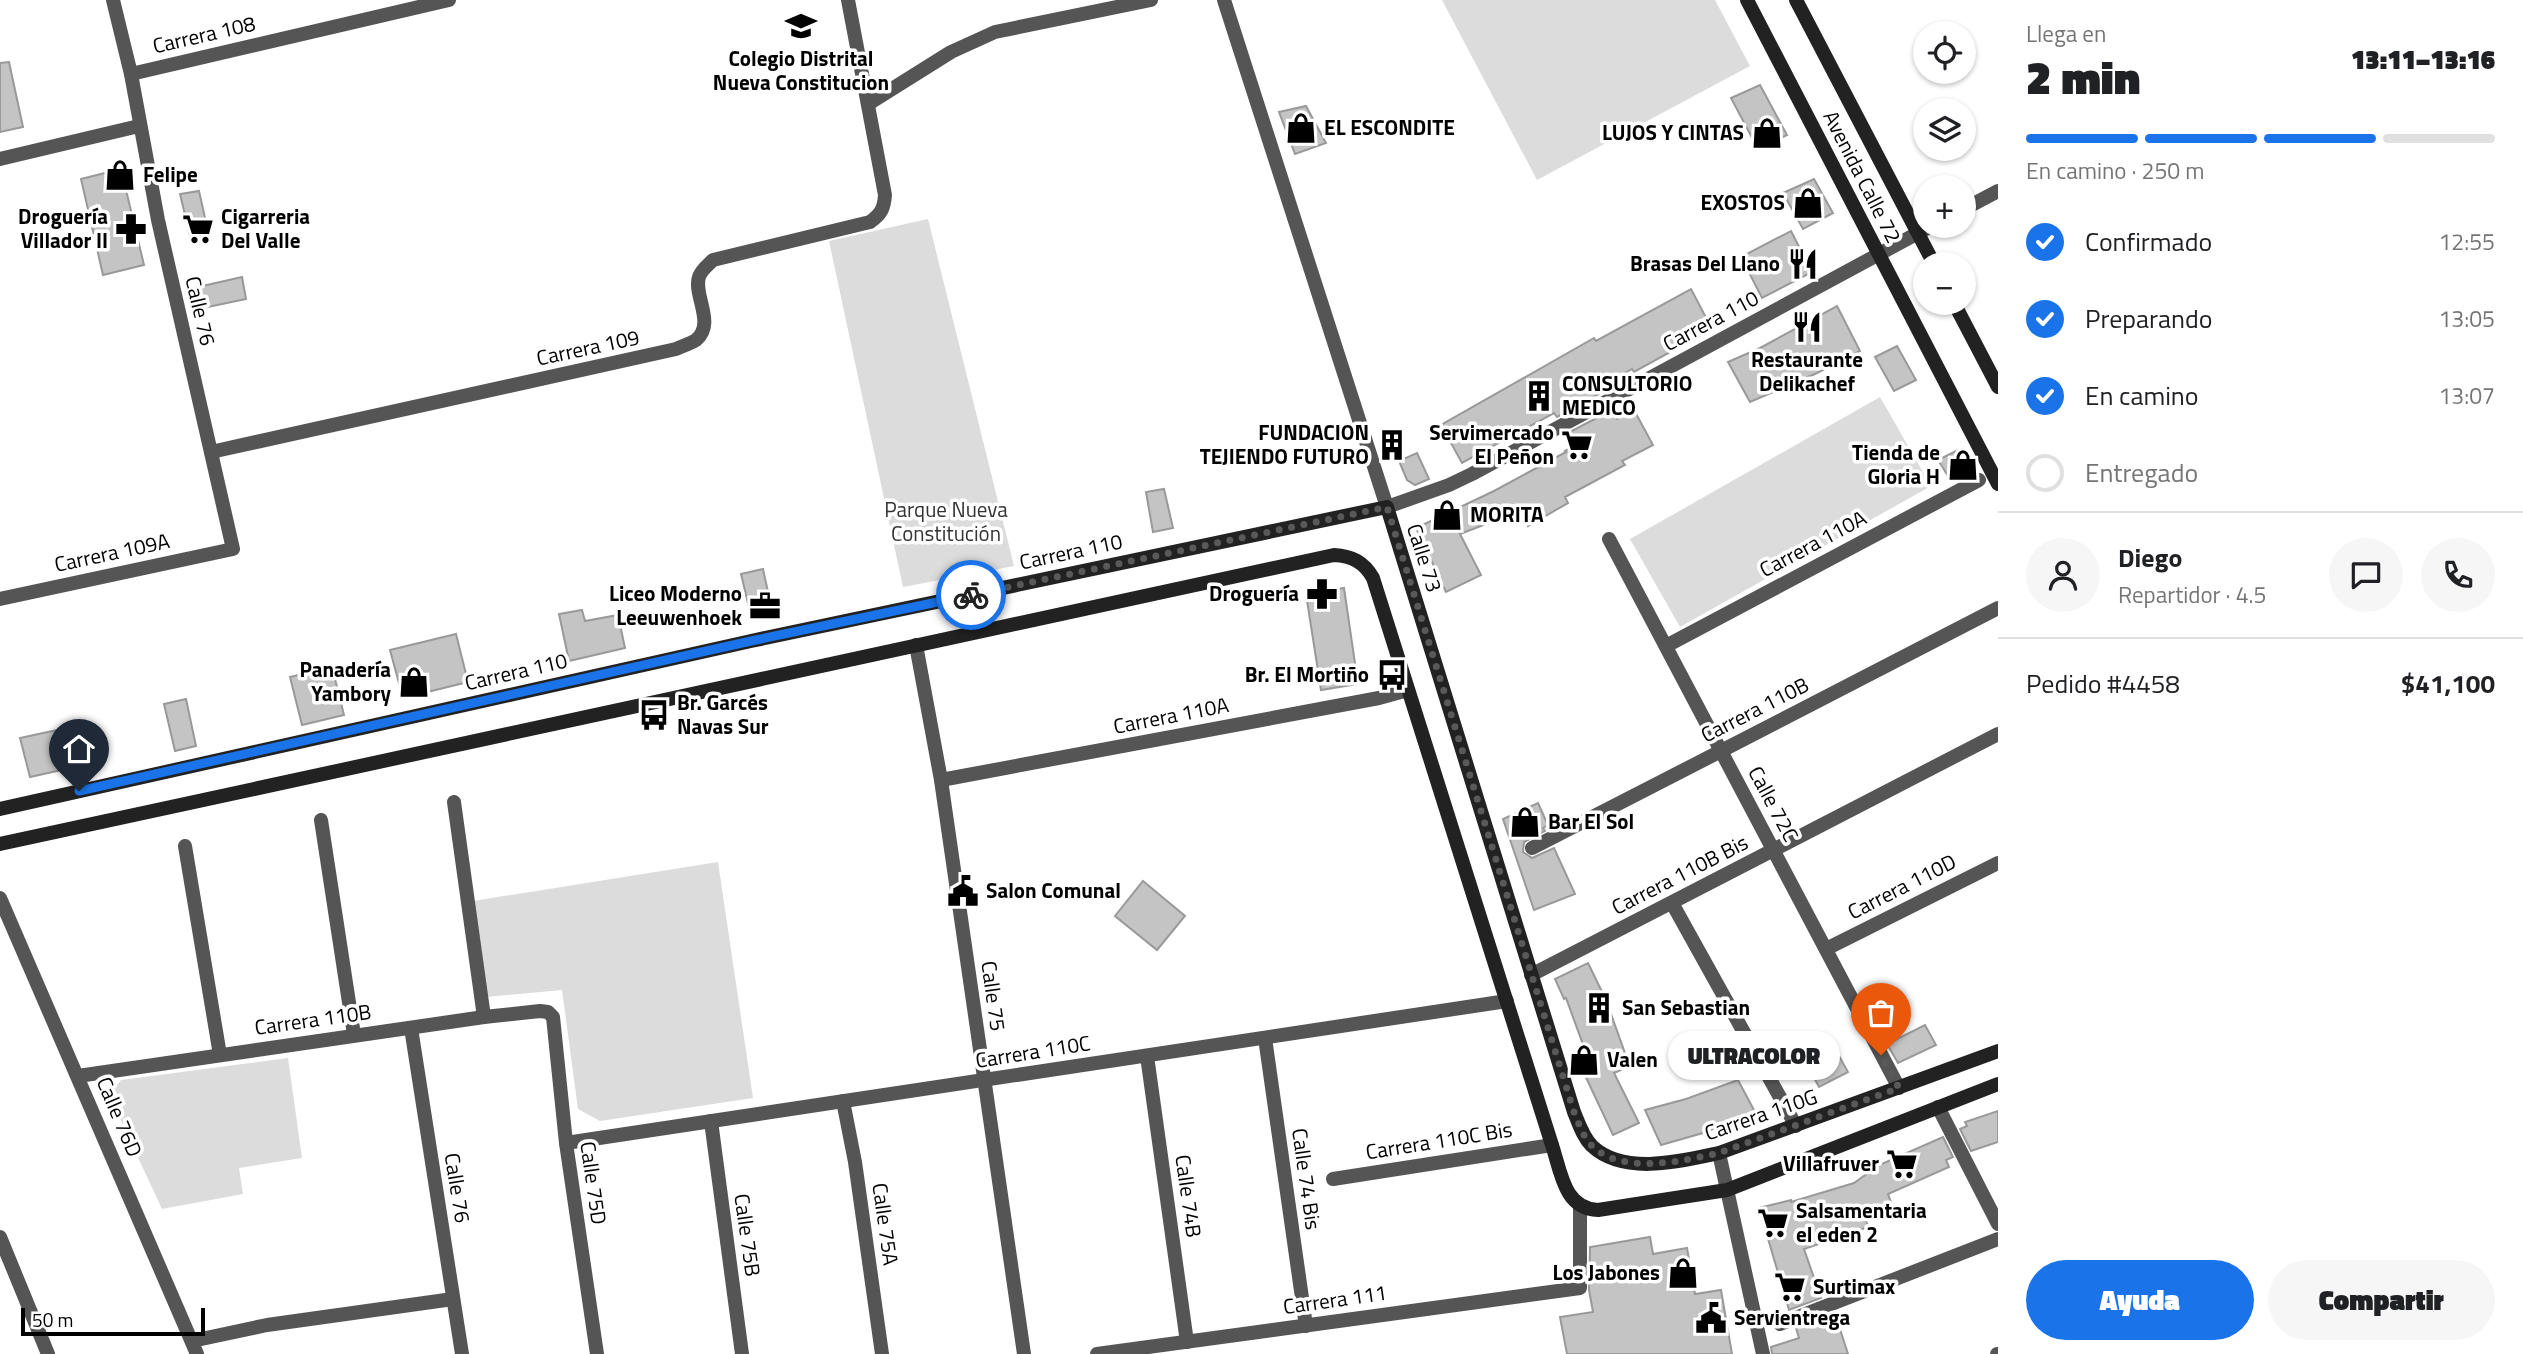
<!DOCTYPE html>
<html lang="es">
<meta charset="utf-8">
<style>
:root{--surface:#fff;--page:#f6f6f6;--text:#202124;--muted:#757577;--line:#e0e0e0;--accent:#1a73e8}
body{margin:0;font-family:"Titillium Web",sans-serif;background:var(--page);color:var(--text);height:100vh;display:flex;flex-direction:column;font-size:26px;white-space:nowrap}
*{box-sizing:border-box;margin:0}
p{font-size:23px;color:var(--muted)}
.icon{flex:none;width:38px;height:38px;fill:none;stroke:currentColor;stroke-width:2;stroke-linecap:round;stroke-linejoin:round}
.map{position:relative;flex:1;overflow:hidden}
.details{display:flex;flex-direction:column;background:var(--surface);width:525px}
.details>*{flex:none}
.controls{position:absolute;left:1913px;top:21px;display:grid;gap:14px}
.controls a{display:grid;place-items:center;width:63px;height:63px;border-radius:50%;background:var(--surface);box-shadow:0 2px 5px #0004;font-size:35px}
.scale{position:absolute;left:21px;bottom:18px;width:184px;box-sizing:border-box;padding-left:7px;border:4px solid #000;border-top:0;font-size:19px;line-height:24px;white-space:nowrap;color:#000;-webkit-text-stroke:5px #fff;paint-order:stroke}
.pin{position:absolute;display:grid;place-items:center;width:60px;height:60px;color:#fff;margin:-72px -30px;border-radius:50% 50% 50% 0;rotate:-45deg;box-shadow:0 0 7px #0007}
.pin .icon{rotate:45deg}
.courier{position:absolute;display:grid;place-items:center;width:70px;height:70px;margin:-35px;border:5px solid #1a73e8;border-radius:50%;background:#fff;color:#222;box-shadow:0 2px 9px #0007}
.bubble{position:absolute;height:49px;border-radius:24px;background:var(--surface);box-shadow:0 2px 5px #0004;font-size:23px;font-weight:800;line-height:49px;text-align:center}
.overview em{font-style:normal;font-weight:800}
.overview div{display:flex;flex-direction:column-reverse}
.overview{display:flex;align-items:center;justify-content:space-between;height:119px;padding:0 28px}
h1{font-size:46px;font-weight:800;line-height:52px}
.bar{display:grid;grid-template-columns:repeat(4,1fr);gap:10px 7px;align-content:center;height:84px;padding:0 28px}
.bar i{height:9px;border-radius:5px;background:var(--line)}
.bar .selected{background:var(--accent)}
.bar p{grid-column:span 4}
.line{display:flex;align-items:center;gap:18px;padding:0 28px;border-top:2px solid var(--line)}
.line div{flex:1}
.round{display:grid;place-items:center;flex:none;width:74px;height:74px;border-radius:37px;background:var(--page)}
ol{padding:0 28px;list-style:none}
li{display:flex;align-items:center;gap:21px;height:77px}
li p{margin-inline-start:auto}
li .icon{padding:7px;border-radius:50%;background:var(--accent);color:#fff;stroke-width:4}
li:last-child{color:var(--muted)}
li i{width:38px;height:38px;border:4px solid var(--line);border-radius:50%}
.button{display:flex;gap:14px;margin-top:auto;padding:14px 28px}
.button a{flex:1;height:80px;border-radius:42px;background:var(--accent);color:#fff;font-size:28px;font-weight:800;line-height:80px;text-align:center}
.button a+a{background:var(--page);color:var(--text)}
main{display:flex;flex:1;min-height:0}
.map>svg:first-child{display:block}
.green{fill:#dcdcdc}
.building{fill:#c4c4c4;stroke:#999;stroke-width:2}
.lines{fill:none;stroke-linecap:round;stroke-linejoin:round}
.pedestrian{stroke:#555;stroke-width:14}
.minor{stroke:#555;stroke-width:14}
.tertiary{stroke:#555;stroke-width:14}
.secondary{stroke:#222;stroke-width:14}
.done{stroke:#595959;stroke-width:7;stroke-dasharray:0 12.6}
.route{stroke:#1a73e8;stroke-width:9}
.labels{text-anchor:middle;stroke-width:7;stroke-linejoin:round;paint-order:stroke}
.street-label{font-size:21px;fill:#000;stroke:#fff}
.poi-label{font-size:21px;font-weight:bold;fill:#000;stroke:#fff;text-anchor:start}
.park-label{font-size:21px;fill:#333;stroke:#fff}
</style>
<main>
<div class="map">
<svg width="1998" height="1354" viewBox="0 0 1998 1354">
<rect width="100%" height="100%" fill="#fff"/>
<g class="green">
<polygon points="1442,0 1715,0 1750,66 1537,180"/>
<polygon points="928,219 1014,566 903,587 829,241"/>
<polygon points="1880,397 1931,486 1680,627 1630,539"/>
<polygon points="718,862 753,1098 600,1121 578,1109 562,990 485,997 473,901"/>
<polygon points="288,1058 302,1158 239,1168 243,1194 162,1209 109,1095 121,1080"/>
</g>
<g class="building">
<polygon points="9,62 23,127 0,132 0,63"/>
<polygon points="1760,85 1787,135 1758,149 1731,98"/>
<polygon points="1306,106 1326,143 1295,154 1279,112"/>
<polygon points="121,169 144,265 103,275 81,179"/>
<polygon points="1814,179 1833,213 1803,229 1783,193"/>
<polygon points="199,191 210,240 192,244 180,194"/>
<polygon points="1791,231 1812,272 1762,298 1741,257"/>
<polygon points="242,277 246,299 203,308 198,287"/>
<polygon points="1691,289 1712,329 1634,372 1632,369 1600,387 1601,391 1598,392 1599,394 1557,417 1554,413 1462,463 1441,425 1594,338 1596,341"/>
<polygon points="1837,306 1860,351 1815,374 1750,402 1728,362 1760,348"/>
<polygon points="1897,346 1916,380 1894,391 1875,357"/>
<polygon points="1634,410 1653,445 1622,461 1625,465 1565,497 1568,503 1528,526 1520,511 1460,534 1481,575 1446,592 1416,528 1494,491 1566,452 1565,451 1573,446 1566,434 1608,412 1610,415 1614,413 1617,419"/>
<polygon points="1958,450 1970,471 1951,481 1938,460"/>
<polygon points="1417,453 1429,479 1415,485 1407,480 1399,461"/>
<polygon points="1164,489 1173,528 1153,532 1146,492"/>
<polygon points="763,569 773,615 752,620 741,574"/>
<polygon points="1344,588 1358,684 1321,690 1306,594"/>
<polygon points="582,610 585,621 618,615 625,648 569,661 559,614"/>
<polygon points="456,634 468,682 403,698 390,650"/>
<polygon points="332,667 344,715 302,725 290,677"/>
<polygon points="186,699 196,746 175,751 164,704"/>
<polygon points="85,724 95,768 76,772 75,767 30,777 20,738"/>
<polygon points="1538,803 1548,825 1543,828 1545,831 1524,842 1523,852 1532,858 1554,848 1575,894 1534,910 1503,819"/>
<polygon points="1143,881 1185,916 1157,950 1115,916"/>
<polygon points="1588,963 1606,1000 1626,1056 1618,1059 1621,1070 1614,1073 1639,1123 1613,1135 1583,1071 1576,1053 1585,1050 1566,998 1564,999 1555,979"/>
<polygon points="1925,1025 1936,1045 1898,1063 1887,1044"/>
<polygon points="1828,1036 1848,1072 1819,1087 1800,1052"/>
<polygon points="1738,1080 1755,1112 1703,1133 1661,1145 1645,1110 1686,1099"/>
<polygon points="1998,1111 1998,1142 1971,1151 1960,1129 1967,1126 1965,1122"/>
<polygon points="1943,1137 1953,1157 1946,1160 1949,1167 1888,1194 1891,1202 1864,1212 1868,1227 1804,1249 1821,1298 1789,1310 1759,1208 1791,1200 1791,1202 1854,1183 1879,1165"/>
<polygon points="1650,1237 1653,1254 1687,1248 1695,1294 1721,1290 1732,1354 1567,1354 1560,1317 1593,1312 1589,1290 1590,1247"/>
<polygon points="1827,1316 1832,1328 1839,1326 1848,1354 1772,1354 1771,1347 1799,1338 1796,1328"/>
</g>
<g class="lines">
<g class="pedestrian">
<polyline points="1666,646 1979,480"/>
<polyline points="1721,751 1998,608"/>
<polyline points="1672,903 1796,1126"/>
<polyline points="1826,949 1998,863"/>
<polyline points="1531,975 1998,734"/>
</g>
<g class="minor">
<polyline points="131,74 449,0"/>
<polyline points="868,104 951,52 995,32 1151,0"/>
<polyline points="0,159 139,126"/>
<path d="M211 452 676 349C682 346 690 344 696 340 716 324 693 295 699 277 701 270 708 265 713 260L870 222C881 214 884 209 885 195L848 0"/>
<polyline points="1609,539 1899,1088"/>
<polyline points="0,599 233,549 158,220 131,74 113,0"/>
<polyline points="916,645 941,780 1024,1354"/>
<polyline points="941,780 1379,698 1408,690"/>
<polyline points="454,802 484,1017"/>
<polyline points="321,820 354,1035"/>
<polyline points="185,846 220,1055"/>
<polyline points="1532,848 1721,751"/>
<polyline points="0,898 197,1354"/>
<polyline points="411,1028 462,1354"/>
<polyline points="1265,1038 1306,1326"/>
<polyline points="1147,1056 1187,1342"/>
<polyline points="78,1076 484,1017 540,1011 548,1012 553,1017 566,1143 597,1354"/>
<polyline points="843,1101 855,1162 882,1354"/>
<polyline points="1938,1107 1998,1224"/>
<polyline points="711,1121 742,1354"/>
<polyline points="566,1143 1507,1001"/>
<polyline points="1333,1179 1552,1145"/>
<polyline points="0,1237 48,1354"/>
<polyline points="1780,1324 1998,1239"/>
<polyline points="192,1341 267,1325 453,1299"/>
<polyline points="1097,1354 1580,1288 1580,1206"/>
<polyline points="1997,1354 1998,1354"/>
</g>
<g class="tertiary">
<polyline points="1224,0 1387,507 1449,485 1472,474 1931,226"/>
<polyline points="1964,209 1998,191"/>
<polyline points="1719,1153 1763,1354"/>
</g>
<g class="secondary">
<polyline points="1747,0 1998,484"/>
<polyline points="1796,0 1934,264"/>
<polyline points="1954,303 1998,387"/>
<path d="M0 809 751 641 1387 507 1574 1112C1579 1124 1583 1137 1592 1146 1624 1176 1682 1161 1719 1153L1998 1051"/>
<path d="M0 844 1334 555C1352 556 1364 562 1373 578L1552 1145C1561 1172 1564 1209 1598 1210L1727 1190 1998 1084"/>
</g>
</g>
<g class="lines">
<path class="done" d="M971 595 1387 507 1574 1112C1579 1124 1583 1137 1592 1146 1622 1175 1683 1161 1719 1153L1899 1088 1881 1055"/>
<polyline class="route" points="79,791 751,641 971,595"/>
</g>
<defs>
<symbol id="school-bare" viewBox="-9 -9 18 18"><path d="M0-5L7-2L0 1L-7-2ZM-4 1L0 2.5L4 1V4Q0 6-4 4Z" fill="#000" stroke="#fff" stroke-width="2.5" paint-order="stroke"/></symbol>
<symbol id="shop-bare" viewBox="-9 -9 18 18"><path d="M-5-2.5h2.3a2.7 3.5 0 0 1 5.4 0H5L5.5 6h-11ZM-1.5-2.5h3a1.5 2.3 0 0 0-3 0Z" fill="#000" stroke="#fff" stroke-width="2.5" paint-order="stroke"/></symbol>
<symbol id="pharmacy-bare" viewBox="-9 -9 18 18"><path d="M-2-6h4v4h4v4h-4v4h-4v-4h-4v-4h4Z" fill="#000" stroke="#fff" stroke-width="2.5" paint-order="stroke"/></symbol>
<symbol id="supermarket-bare" viewBox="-9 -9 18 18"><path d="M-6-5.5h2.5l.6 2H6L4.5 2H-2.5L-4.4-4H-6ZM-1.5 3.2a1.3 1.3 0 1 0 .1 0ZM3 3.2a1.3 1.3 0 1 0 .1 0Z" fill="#000" stroke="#fff" stroke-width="2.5" paint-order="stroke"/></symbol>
<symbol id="restaurant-bare" viewBox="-9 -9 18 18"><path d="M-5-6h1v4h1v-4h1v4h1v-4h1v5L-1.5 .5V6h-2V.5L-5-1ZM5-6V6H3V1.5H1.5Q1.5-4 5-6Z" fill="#000" stroke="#fff" stroke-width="2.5" paint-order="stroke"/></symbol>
<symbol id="building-bare" viewBox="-9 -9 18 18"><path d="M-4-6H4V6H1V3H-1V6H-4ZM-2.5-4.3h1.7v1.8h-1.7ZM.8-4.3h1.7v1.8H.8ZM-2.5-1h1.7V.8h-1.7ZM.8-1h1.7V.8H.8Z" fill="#000" stroke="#fff" stroke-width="2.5" paint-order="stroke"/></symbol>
<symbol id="office-bare" viewBox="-9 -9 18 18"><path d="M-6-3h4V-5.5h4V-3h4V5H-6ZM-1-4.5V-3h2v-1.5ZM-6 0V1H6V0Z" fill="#000" stroke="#fff" stroke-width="2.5" paint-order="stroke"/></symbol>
<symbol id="bus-bare" viewBox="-9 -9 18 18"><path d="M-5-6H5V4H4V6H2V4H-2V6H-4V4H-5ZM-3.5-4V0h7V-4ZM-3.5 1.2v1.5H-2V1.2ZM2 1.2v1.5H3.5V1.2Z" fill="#000" stroke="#fff" stroke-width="2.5" paint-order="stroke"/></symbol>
<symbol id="civic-bare" viewBox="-9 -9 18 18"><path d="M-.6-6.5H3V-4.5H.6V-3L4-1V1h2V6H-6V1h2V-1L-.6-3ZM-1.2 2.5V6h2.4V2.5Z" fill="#000" stroke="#fff" stroke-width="2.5" paint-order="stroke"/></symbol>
</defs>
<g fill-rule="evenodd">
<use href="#school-bare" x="779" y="4" width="44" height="44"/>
<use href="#shop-bare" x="1279" y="106" width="44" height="44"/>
<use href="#shop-bare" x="1745" y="111" width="44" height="44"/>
<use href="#shop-bare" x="98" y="153" width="44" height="44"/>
<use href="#shop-bare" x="1786" y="181" width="44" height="44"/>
<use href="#pharmacy-bare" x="109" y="207" width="44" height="44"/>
<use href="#supermarket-bare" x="176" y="207" width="44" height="44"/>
<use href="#restaurant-bare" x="1781" y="242" width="44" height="44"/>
<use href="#restaurant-bare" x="1785" y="305" width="44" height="44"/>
<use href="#building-bare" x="1517" y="374" width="44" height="44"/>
<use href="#building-bare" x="1370" y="423" width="44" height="44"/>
<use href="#supermarket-bare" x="1555" y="423" width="44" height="44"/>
<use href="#shop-bare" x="1941" y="443" width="44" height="44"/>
<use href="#shop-bare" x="1425" y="493" width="44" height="44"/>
<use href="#pharmacy-bare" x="1300" y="572" width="44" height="44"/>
<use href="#office-bare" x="743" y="584" width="44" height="44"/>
<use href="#bus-bare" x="1370" y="653" width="44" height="44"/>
<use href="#shop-bare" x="392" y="660" width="44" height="44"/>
<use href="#bus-bare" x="632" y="693" width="44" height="44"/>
<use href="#shop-bare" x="1503" y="800" width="44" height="44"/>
<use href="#civic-bare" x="941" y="869" width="44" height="44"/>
<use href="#building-bare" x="1577" y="986" width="44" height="44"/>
<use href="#shop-bare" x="1562" y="1038" width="44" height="44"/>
<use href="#supermarket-bare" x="1880" y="1142" width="44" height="44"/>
<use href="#supermarket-bare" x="1751" y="1201" width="44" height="44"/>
<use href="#shop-bare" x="1661" y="1251" width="44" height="44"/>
<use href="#supermarket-bare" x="1768" y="1265" width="44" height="44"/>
<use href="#civic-bare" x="1689" y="1296" width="44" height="44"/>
</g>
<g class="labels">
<g class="street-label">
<text transform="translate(204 35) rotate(-13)" y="7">Carrera 108</text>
<text transform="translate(1862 177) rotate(63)" y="7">Avenida Calle 72</text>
<text transform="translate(200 311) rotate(77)" y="7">Calle 76</text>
<text transform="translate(1711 321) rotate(-28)" y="7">Carrera 110</text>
<text transform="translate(588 348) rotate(-12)" y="7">Carrera 109</text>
<text transform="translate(1813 544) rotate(-28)" y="7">Carrera 110A</text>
<text transform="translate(1071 552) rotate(-12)" y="7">Carrera 110</text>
<text transform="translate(112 553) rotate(-12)" y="7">Carrera 109A</text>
<text transform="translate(1424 558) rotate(72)" y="7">Calle 73</text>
<text transform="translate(516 672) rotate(-13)" y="7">Carrera 110</text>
<text transform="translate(1755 710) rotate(-27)" y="7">Carrera 110B</text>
<text transform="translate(1171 716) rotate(-11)" y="7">Carrera 110A</text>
<text transform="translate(1773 804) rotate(62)" y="7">Calle 72C</text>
<text transform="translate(1680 875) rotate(-27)" y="7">Carrera 110B Bis</text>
<text transform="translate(1902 887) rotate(-27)" y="7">Carrera 110D</text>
<text transform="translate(993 996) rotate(82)" y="7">Calle 75</text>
<text transform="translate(313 1020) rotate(-8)" y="7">Carrera 110B</text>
<text transform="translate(1033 1052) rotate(-9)" y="7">Carrera 110C</text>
<text transform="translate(1761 1115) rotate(-19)" y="7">Carrera 110G</text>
<text transform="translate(119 1117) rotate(67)" y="7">Calle 76D</text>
<text transform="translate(1439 1141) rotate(-9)" y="7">Carrera 110C Bis</text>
<text transform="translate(1306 1179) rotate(82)" y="7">Calle 74 Bis</text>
<text transform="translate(593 1183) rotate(82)" y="7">Calle 75D</text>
<text transform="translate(457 1188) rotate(81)" y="7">Calle 76</text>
<text transform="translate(1188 1196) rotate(82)" y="7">Calle 74B</text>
<text transform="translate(885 1224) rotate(82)" y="7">Calle 75A</text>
<text transform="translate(747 1235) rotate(82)" y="7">Calle 75B</text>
<text transform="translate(1335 1300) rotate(-8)" y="7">Carrera 111</text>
</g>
<g class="poi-label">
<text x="801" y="66" text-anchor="middle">Colegio Distrital<tspan x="801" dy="24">Nueva Constitucion</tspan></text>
<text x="1324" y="135">EL ESCONDITE</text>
<text x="1744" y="140" text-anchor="end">LUJOS Y CINTAS</text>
<text x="143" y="182">Felipe</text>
<text x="1785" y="210" text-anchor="end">EXOSTOS</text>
<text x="108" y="224" text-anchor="end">Droguería<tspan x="108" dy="24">Villador II</tspan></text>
<text x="221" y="224">Cigarreria<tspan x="221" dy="24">Del Valle</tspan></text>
<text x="1780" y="271" text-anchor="end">Brasas Del Llano</text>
<text x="1807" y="367" text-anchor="middle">Restaurante<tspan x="1807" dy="24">Delikachef</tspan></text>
<text x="1562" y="391">CONSULTORIO<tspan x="1562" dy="24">MEDICO</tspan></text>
<text x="1369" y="440" text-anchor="end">FUNDACION<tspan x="1369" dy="24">TEJIENDO FUTURO</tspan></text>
<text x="1554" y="440" text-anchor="end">Servimercado<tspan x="1554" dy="24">El Peñon</tspan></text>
<text x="1940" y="460" text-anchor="end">Tienda de<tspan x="1940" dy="24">Gloria H</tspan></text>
<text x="1470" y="522">MORITA</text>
<text x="742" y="601" text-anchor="end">Liceo Moderno<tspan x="742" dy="24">Leeuwenhoek</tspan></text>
<text x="1299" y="601" text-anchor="end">Droguería</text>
<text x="391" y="677" text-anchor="end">Panadería<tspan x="391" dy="24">Yambory</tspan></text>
<text x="1369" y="682" text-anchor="end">Br. El Mortiño</text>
<text x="677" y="710">Br. Garcés<tspan x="677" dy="24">Navas Sur</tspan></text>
<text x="1548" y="829">Bar El Sol</text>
<text x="986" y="898">Salon Comunal</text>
<text x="1622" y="1015">San Sebastian</text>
<text x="1607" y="1067">Valen</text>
<text x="1879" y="1171" text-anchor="end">Villafruver</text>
<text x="1796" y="1218">Salsamentaria<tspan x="1796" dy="24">el eden 2</tspan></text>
<text x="1660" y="1280" text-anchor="end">Los Jabones</text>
<text x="1813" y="1294">Surtimax</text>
<text x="1734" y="1325">Servientrega</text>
</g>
<g class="park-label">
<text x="946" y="517">Parque Nueva<tspan x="946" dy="24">Constitución</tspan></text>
</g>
</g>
</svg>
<div class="controls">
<a><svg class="icon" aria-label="locate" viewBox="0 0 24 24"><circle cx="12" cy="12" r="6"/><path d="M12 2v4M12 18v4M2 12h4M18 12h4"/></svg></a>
<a><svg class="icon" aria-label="layers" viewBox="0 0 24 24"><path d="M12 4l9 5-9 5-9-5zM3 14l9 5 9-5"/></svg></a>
<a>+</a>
<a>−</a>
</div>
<div class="scale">50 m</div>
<div class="pin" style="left:1881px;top:1055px;background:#ea580c"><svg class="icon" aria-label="bag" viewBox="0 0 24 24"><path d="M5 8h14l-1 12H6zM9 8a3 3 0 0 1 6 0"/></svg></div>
<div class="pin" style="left:79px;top:791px;background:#1f2937"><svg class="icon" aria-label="home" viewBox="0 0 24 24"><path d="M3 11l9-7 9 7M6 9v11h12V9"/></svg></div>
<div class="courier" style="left:971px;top:595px"><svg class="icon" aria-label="bike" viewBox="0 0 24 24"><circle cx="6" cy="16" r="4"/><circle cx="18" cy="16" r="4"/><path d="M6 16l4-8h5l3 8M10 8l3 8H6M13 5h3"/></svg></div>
<div class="bubble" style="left:1668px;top:1031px;width:172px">ULTRACOLOR</div>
</div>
<section class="details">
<div class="overview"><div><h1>2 min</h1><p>Llega en</p></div><em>13:11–13:16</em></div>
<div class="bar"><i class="selected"></i><i class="selected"></i><i class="selected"></i><i></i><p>En camino · 250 m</p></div>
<ol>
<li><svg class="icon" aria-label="check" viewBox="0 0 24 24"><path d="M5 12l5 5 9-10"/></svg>Confirmado<p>12:55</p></li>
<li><svg class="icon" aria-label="check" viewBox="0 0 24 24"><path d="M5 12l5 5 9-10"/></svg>Preparando<p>13:05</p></li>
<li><svg class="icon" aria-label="check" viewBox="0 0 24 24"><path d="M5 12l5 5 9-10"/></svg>En camino<p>13:07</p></li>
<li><i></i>Entregado</li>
</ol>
<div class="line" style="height:126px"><a class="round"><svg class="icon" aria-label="person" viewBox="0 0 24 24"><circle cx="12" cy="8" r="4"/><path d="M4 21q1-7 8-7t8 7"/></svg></a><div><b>Diego</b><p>Repartidor · 4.5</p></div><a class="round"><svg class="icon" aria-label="chat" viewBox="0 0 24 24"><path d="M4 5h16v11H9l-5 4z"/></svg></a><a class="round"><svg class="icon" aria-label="phone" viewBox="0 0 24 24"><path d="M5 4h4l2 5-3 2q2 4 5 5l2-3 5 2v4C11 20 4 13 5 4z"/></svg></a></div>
<div class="line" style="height:91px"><div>Pedido #4458</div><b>$41,100</b></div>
<div class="button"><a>Ayuda</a><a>Compartir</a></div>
</section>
</main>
